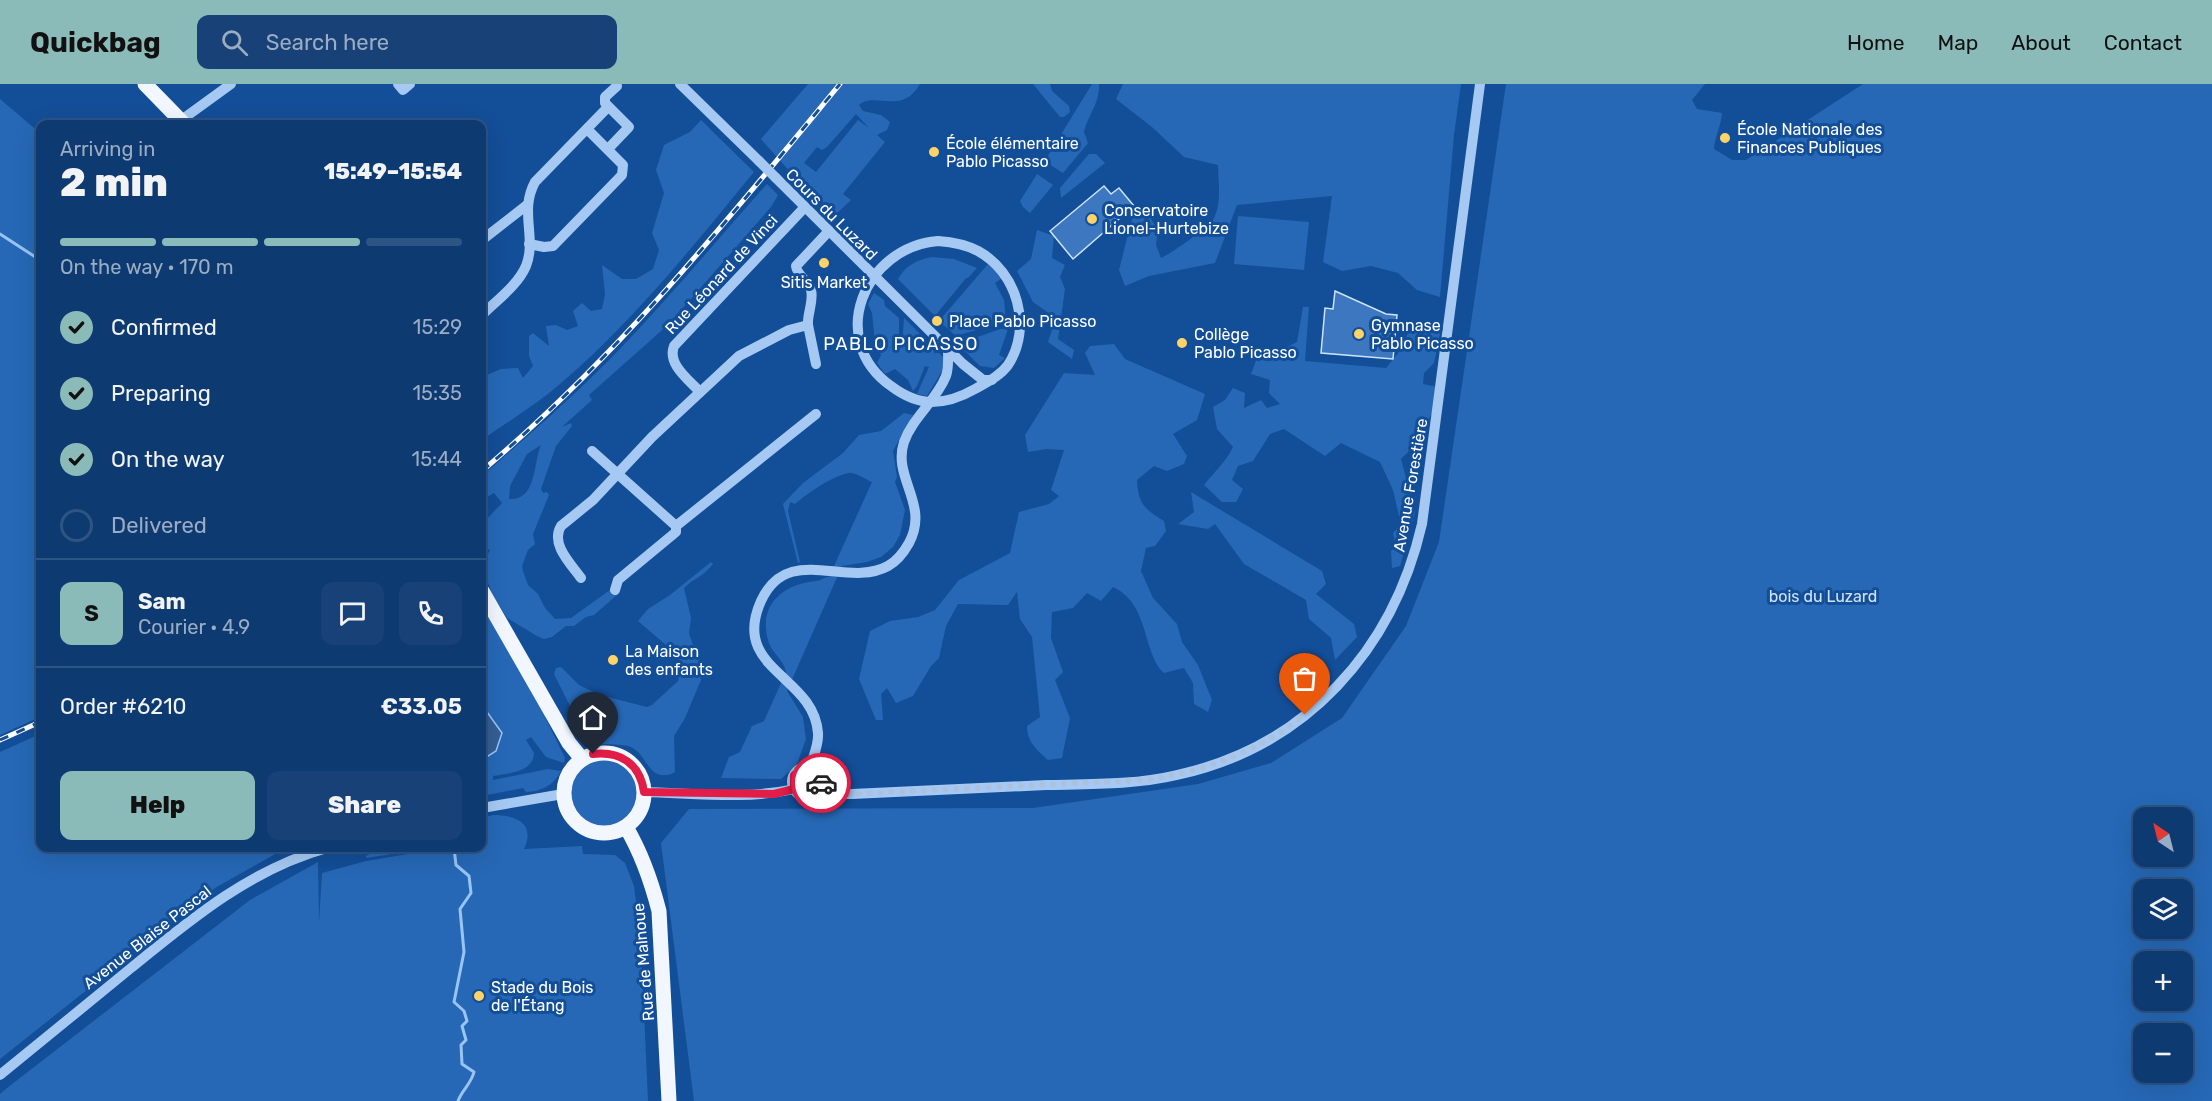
<!DOCTYPE html>
<meta charset="utf-8">
<style>
:root{--surface:#0e3a72;--page:#174177;--text:#f1f3f6;--muted:#9badc4;--line:#2e5484;--accent:#8bbbb9}
body{margin:0;font-family:Rubik,sans-serif;background:var(--page);color:var(--text);height:100vh;display:flex;flex-direction:column;font-size:22px;white-space:nowrap}
*{box-sizing:border-box;margin:0}
p{font-size:20px;color:var(--muted)}
.icon{flex:none;width:33px;height:33px;fill:none;stroke:currentColor;stroke-width:2;stroke-linecap:round;stroke-linejoin:round}
.map{position:relative;flex:1;overflow:hidden}
.panel{position:absolute;left:36px;top:36px;width:450px;height:732px;display:flex;flex-direction:column;background:var(--surface);border-radius:12px;box-shadow:0 6px 24px #0002,0 0 0 2px var(--line)}
.panel>*{flex:none}
.needle{width:39px;rotate:325deg}
.fabs{position:absolute;left:2133px;top:723px;display:grid;gap:12px}
.fabs a{display:grid;place-items:center;width:60px;height:60px;border-radius:12px;background:var(--surface);box-shadow:0 6px 24px #0002,0 0 0 2px var(--line);font-size:30px}
.pin{position:absolute;display:grid;place-items:center;width:51px;height:51px;color:#fff;margin:-62px -26px;border-radius:50% 50% 50% 0;rotate:-45deg;box-shadow:0 0 6px #0007}
.pin .icon{rotate:45deg}
.courier{position:absolute;display:grid;place-items:center;width:60px;height:60px;margin:-30px;border:4px solid #e11d48;border-radius:50%;background:#fff;color:#222;box-shadow:0 2px 8px #0007}
.head em{font-style:normal;font-weight:800}
.head div{display:flex;flex-direction:column-reverse}
.head{display:flex;align-items:center;justify-content:space-between;height:102px;padding:0 24px}
h1{font-size:39px;font-weight:800;line-height:45px}
.bar{display:grid;grid-template-columns:repeat(4,1fr);gap:9px 6px;align-content:center;height:72px;padding:0 24px}
.bar i{height:8px;border-radius:4px;background:var(--line)}
.bar .active{background:var(--accent)}
.bar p{grid-column:span 4}
.line{display:flex;align-items:center;gap:15px;padding:0 24px;border-top:2px solid var(--line)}
.line div{flex:1}
.round{display:grid;place-items:center;flex:none;width:63px;height:63px;border-radius:12px;background:var(--page)}
ol{padding:0 24px;list-style:none}
li{display:flex;align-items:center;gap:18px;height:66px}
li p{margin-inline-start:auto}
li .icon{padding:6px;border-radius:50%;background:var(--accent);color:#111;stroke-width:4}
li:last-child{color:var(--muted)}
li i{width:33px;height:33px;border:3px solid var(--line);border-radius:50%}
.cta{display:flex;gap:12px;margin-top:auto;padding:12px 24px}
.cta a{flex:1;height:69px;border-radius:12px;background:var(--accent);color:#111;font-size:24px;font-weight:800;line-height:69px;text-align:center}
.cta a+a{background:var(--page);color:var(--text)}
header{display:flex;align-items:center;gap:36px;box-sizing:border-box;height:84px;padding:0 30px;background:var(--accent);color:#111}
header strong{font-size:28px}
nav{display:flex;gap:33px;margin-inline-start:auto;font-size:21px}
.search{width:420px;height:54px;background:var(--page);display:flex;align-items:center;gap:15px;box-sizing:border-box;padding:0 21px;border-radius:12px;color:var(--muted);font-size:22px}
.map>svg:first-child{display:block}
.green{fill:#2668b6;fill-rule:evenodd}
.water{fill:#345e95;stroke:#98c4f6;stroke-width:1.5}
.lines{fill:none;stroke-linecap:round;stroke-linejoin:round}
.stream{stroke:#98c4f6;stroke-width:3}
.building{fill:#3c77c0;stroke:#cee3fd;stroke-width:1.5}
.minor{stroke:#a6c9f3;stroke-width:10}
.major{stroke:#f2f7ff;stroke-width:15}
.rail-casing{stroke:#fff;stroke-width:5}
.rail{stroke:#134e98;stroke-width:3;stroke-dasharray:9;stroke-linecap:butt}
.minor-bridge{stroke:#a6c9f3;stroke-width:10}
.done{stroke:#acc1db;stroke-width:6;stroke-dasharray:0 10.8}
.route{stroke:#e11d48;stroke-width:8}
.poi-dot{fill:#ffd368;stroke:#134e98;stroke-width:2}
.labels{text-anchor:middle;stroke-width:6;stroke-linejoin:round;paint-order:stroke}
.poi-label{font-size:16px;fill:#fff;stroke:#134e98;text-anchor:start}
.street-label{font-size:16px;fill:#fff;stroke:#134e98}
.park-label{font-size:16px;fill:#cee3fd;stroke:#134e98}
.neighbourhood-label{font-size:18px;letter-spacing:1.5px;fill:#fff;stroke:#134e98}
</style>
<header>
<strong>Quickbag</strong>
<div class="search"><svg class="icon" aria-label="search" viewBox="0 0 24 24"><circle cx="10" cy="10" r="6"/><path d="M15 15l6 6"/></svg>Search here</div>
<nav><a>Home</a><a>Map</a><a>About</a><a>Contact</a></nav>
</header>
<div class="map">
<svg width="2212" height="1017" viewBox="0 0 2212 1017">
<rect width="100%" height="100%" fill="#134e98"/>
<g class="green">
<path d="M808 0H920C902 32 874 7 859 21L863 27 881 31 890 38 887 46 877 51 885 58 843 110 851 116 833 133 816 117 761 55ZM856 30 869 44 858 36 816 88 804 79 817 63 822 66 827 63Z"/>
<polygon points="1033,0 1050,0 1052,7 1069,22 1070,28 1064,33 1060,33"/>
<path d="M1092 0H1099C1100 19 1088 31 1084 48L1088 59 1063 89 1046 78V75Z"/>
<path d="M1123 0H1461L1454 51 1440 213 1417 206 1398 189 1371 182 1342 187 1323 178 1332 112 1237 121 1215 179 1149 192 1125 202 1119 186 1132 135 1147 130 1158 145 1156 161 1161 174C1171 170 1210 142 1214 134 1222 119 1218 96 1218 81L1184 73 1152 43 1116 15Z"/>
<path d="M1506 0H1705L1692 16 1697 25 1722 29C1721 42 1715 52 1714 65L1732 76H1746L1863 0H2212V1017H694L661 759 689 725 1033 724 1198 700 1271 679 1342 634 1406 542 1439 458ZM2144 734H2182V772H2144ZM2144 806H2182V844H2144ZM2144 878H2182V916H2144ZM2144 950H2182V988H2144Z"/>
<polygon points="0,15 40,49 40,633 0,651"/>
<path d="M701 36 754 88C693 162 634 237 560 300 536 321 507 338 482 356V293L501 285 518 284 523 294 533 282 529 272V252L533 249 549 262 546 242 556 241 567 246 578 242 573 227 582 219 591 227 602 225 605 210 602 181 622 195H636L653 185 659 166 652 149 664 109 656 86 664 61 690 48Z"/>
<polygon points="1089,70 1096,70 1105,79 1061,114 1060,104"/>
<polygon points="1037,90 1053,101 1030,129 1023,123 1020,117"/>
<path d="M767 100 778 111 771 123 670 239 589 311 592 316 562 343 571 339 572 342 556 362 541 405 543 409 547 408 549 411 533 450 535 460 528 466 522 482 523 487 528 501 538 510 545 524 555 535 571 534 610 506 618 510 594 531 586 533 574 542H566L552 553 544 555 537 552 507 534 492 510 484 487 485 475 490 466 482 463V440L502 419 494 409 482 416V392C528 352 574 312 617 268 669 214 717 156 767 100ZM541 361C533 379 537 417 509 415L510 402 527 370Z"/>
<polygon points="1238,132 1309,138 1304,186 1234,180"/>
<polygon points="1037,146 1054,152 1052,174 1065,181 1060,193 1065,205 1058,255 1074,266 1072,275 1048,258 1056,234 1033,218 1017,187 1031,175"/>
<path d="M932 173 954 175 977 184 968 194H966L935 232 898 195C906 181 917 176 932 173Z"/>
<polygon points="988,180 1002,194 995,199 1004,216 1006,237 956,252 939,237"/>
<polygon points="874,209 884,216 885,222 899,234 899,256 902,261 904,234 920,250 904,262 907,265 912,262 932,262 935,270 937,267 944,274 942,287 927,312 917,310 929,283 925,282 917,302 913,307 908,296 895,285 885,290 877,279 881,271 875,258 872,229 868,220"/>
<path d="M1303 223H1309L1305 277 1386 284 1399 268 1408 249H1440L1434 279 1424 289 1423 300 1438 303 1434 323 1421 355 1401 375 1415 428 1400 482 1392 484 1391 467 1396 462 1393 449 1401 441 1393 406 1380 378 1341 359 1325 372 1284 345 1270 350 1253 377 1238 382 1232 396 1243 405 1236 418H1222L1204 401C1214 388 1226 378 1233 363L1217 345 1213 323 1225 316 1233 304 1245 309 1244 324 1261 316 1267 324 1280 320 1269 309 1270 296 1251 290 1258 271H1271L1297 258Z"/>
<polygon points="1000,245 1008,245 999,271 1005,274 994,284 980,282 958,260"/>
<path d="M1114 260 1125 275 1205 310 1197 336 1173 350 1187 372 1184 380 1167 387 1154 382 1137 396C1138 419 1144 425 1164 437L1166 447 1155 462 1146 464 1141 487 1153 514 1177 540 1182 558 1198 581 1212 616 1208 628 1194 620 1193 599 1184 584 1164 589C1142 569 1150 520 1113 503L1101 517 1087 509 1073 524 1052 528 1051 554 1063 588 1055 596 1070 634 1062 674 1048 676C1037 666 1027 658 1027 642L1040 633 1032 553 1020 535 1017 508 1008 521 958 520 946 542 939 574 931 582 913 612 896 619 887 604 881 610 883 636H876L859 595 870 547 890 537 918 533 935 526 959 496 1010 469 1019 428 1049 420 1059 412 1051 406 1064 366 1046 365 1028 368 1025 351 1064 289 1095 291 1085 269 1090 262Z"/>
<path d="M904 329 913 331 893 367 897 393 895 398 905 426 900 451 893 463 881 473 867 478 842 482 787 607 803 633 806 655 797 680 781 695 721 694 729 673 740 668 752 642 764 637 786 588C785 586 785 583 783 580 778 571 771 567 768 556 758 521 783 500 816 497 821 497 823 493 829 493L872 398C865 395 856 388 849 389 832 392 808 409 795 420L790 418 788 427 800 478 798 479 783 420 803 399 843 369 859 351 881 347Z"/>
<polygon points="1191,408 1322,487 1326,500 1316,510 1354,540 1357,553 1335,576 1331,554 1309,535 1306,516 1244,480 1215,440 1208,445 1178,440 1194,428"/>
<path d="M711 478 713 480C703 493 694 494 684 504L691 534 689 550 700 580 701 596 685 634 674 652 675 688C669 692 659 693 653 687 644 679 643 669 631 663 617 657 589 666 581 652 578 647 578 644 574 639H569L566 635 570 622 554 590 556 584 561 583 579 601 600 611 647 623 652 621 678 597 681 583 673 567 638 537 648 525 670 511Z"/>
<path d="M482 518 547 632 545 633 565 674 564 679 546 673 531 653 526 656 534 669C533 689 508 689 493 692V696L548 685 561 687C553 702 542 707 526 708L523 704 482 712V676L496 667 502 649 482 621Z"/>
<polygon points="40,650 40,764 292,764 277,769 215,804 0,975 0,668"/>
<circle cx="606" cy="708" r="35"/>
<path d="M493 731C516 731 536 739 524 765L582 762 583 770 615 771 625 779 634 802 641 859 648 1017H0V1010L7 1004 250 816 318 778 319 839 322 789 366 777 426 767 418 766 366 774V772L381 764H482V734Z"/>
</g>
<polygon class="water" points="482,621 502,649 496,667 482,676"/>
<g class="lines">
<g class="stream">
<polyline points="0,150 40,176"/>
<path d="M454 764 456 781 469 792 471 809 460 825 464 868 454 918 464 927 467 937 462 942 466 956 461 961 462 980 474 988C471 1000 462 1006 458 1017"/>
</g>
</g>
<g class="building">
<polygon points="1104,102 1111,110 1119,104 1134,122 1073,175 1050,147"/>
<polygon points="1335,207 1386,230 1397,231 1393,275 1321,269 1325,224 1333,225"/>
</g>
<g class="lines">
<g class="minor">
<polyline points="398,0 403,6 410,0"/>
<polyline points="680,0 759,77"/>
<polyline points="180,37 231,0"/>
<polyline points="608,65 629,43 605,19 605,13 617,2"/>
<polyline points="776,94 963,280 983,296 992,296"/>
<polyline points="482,156 527,121"/>
<path d="M938 157C952 158 965 160 978 167 1017 188 1033 243 1008 281 1000 292 987 298 975 305 961 313 948 318 932 318 917 318 903 311 891 302 826 256 864 163 938 157Z"/>
<polyline points="529,160 544,163 553,162 622,91 623,81 587,45"/>
<path d="M482 231C496 217 518 201 526 182 537 154 519 127 535 98L608 23"/>
<polyline points="808,241 816,280"/>
<path d="M700 308C688 295 667 280 674 262L804 124"/>
<polyline points="592,367 676,442"/>
<path d="M581 494C571 480 550 460 561 442L593 416 652 353 739 272 789 246 808 241C807 230 814 217 811 206 809 197 797 192 796 182L828 148"/>
<polyline points="615,506 618,496 676,448 676,442 816,330"/>
<circle cx="807" cy="698" r="15"/>
<path d="M810 684C813 672 819 661 818 649 814 591 730 586 761 517 788 458 846 505 888 482 897 477 904 468 909 459 930 420 892 394 904 358 913 333 936 317 946 292 949 284 948 274 948 265"/>
<path d="M821 702 835 710H852C916 707 981 704 1046 701 1090 700 1135 701 1177 691 1306 663 1393 566 1422 440L1480 0"/>
<path d="M644 708C693 709 746 716 794 705"/>
<polyline points="482,724 563,710"/>
<path d="M0 991C44 955 87 920 131 884 191 835 251 785 327 764"/>
</g>
<g class="major">
<polyline points="145,0 184,40"/>
<polyline points="482,507 569,659 582,675"/>
<circle cx="604" cy="709" r="40"/>
<path d="M626 743C642 770 651 796 659 827L669 1017"/>
</g>
<defs>
<g id="rail">
<path d="M482 387C620 270 726 138 840 0"/>
<polyline points="0,656 40,638"/>
</g>
</defs>
<use href="#rail" class="rail-casing"/>
<use href="#rail" class="rail"/>
<polyline class="minor-bridge" points="759,77 776,94"/>
</g>
<g class="lines">
<path class="done" d="M821 699V702L835 710H852L1145 696C1204 688 1257 668 1305 631"/>
<path class="route" d="M593 670C621 667 640 680 644 708L774 710 794 705V691L805 684 818 689 821 699"/>
</g>
<g class="poi-dot">
<circle cx="1725" cy="54" r="6"/>
<circle cx="934" cy="68" r="6"/>
<circle cx="1092" cy="135" r="6"/>
<circle cx="824" cy="179" r="6"/>
<circle cx="937" cy="237" r="6"/>
<circle cx="1359" cy="250" r="6"/>
<circle cx="1182" cy="259" r="6"/>
<circle cx="613" cy="576" r="6"/>
<circle cx="479" cy="912" r="6"/>
</g>
<g class="labels">
<g class="poi-label">
<text x="1737" y="51">École Nationale des<tspan x="1737" dy="18">Finances Publiques</tspan></text>
<text x="946" y="65">École élémentaire<tspan x="946" dy="18">Pablo Picasso</tspan></text>
<text x="1104" y="132">Conservatoire<tspan x="1104" dy="18">Lionel-Hurtebize</tspan></text>
<text x="824" y="204" text-anchor="middle">Sitis Market</text>
<text x="949" y="243">Place Pablo Picasso</text>
<text x="1371" y="247">Gymnase<tspan x="1371" dy="18">Pablo Picasso</tspan></text>
<text x="1194" y="256">Collège<tspan x="1194" dy="18">Pablo Picasso</tspan></text>
<text x="625" y="573">La Maison<tspan x="625" dy="18">des enfants</tspan></text>
<text x="491" y="909">Stade du Bois<tspan x="491" dy="18">de l'Étang</tspan></text>
</g>
<g class="street-label">
<text transform="translate(832 130) rotate(45)" y="6">Cours du Luzard</text>
<text transform="translate(721 190) rotate(-47)" y="6">Rue Léonard de Vinci</text>
<text transform="translate(1410 401) rotate(-80)" y="6">Avenue Forestière</text>
<text transform="translate(147 853) rotate(-38)" y="6">Avenue Blaise Pascal</text>
<text transform="translate(643 878) rotate(-95)" y="6">Rue de Malnoue</text>
</g>
<g class="park-label">
<text x="1823" y="518">bois du Luzard</text>
</g>
<g class="neighbourhood-label">
<text x="901" y="266">PABLO PICASSO</text>
</g>
</g>
</svg>
<div class="fabs">
<a><svg class="needle" viewBox="-14 -14 28 28"><path d="M0-13l5 13h-10z" fill="#e53935"/><path d="M0 13l5-13h-10z" fill="#9badc4"/></svg></a>
<a><svg class="icon" aria-label="layers" viewBox="0 0 24 24"><path d="M12 4l9 5-9 5-9-5zM3 14l9 5 9-5"/></svg></a>
<a>+</a>
<a>−</a>
</div>
<div class="pin" style="left:1305px;top:631px;background:#ea580c"><svg class="icon" aria-label="bag" viewBox="0 0 24 24"><path d="M5 8h14l-1 12H6zM9 8a3 3 0 0 1 6 0"/></svg></div>
<div class="pin" style="left:593px;top:670px;background:#1f2937"><svg class="icon" aria-label="home" viewBox="0 0 24 24"><path d="M3 11l9-7 9 7M6 9v11h12V9"/></svg></div>
<div class="courier" style="left:821px;top:699px"><svg class="icon" aria-label="car" viewBox="0 0 24 24"><path d="M5 17H2v-5l4-1 3-4h7l3 4 3 1v5h-3M9 17h6M6 11h13"/><circle cx="7" cy="17" r="2"/><circle cx="17" cy="17" r="2"/></svg></div>
<section class="panel">
<div class="head"><div><h1>2 min</h1><p>Arriving in</p></div><em>15:49–15:54</em></div>
<div class="bar"><i class="active"></i><i class="active"></i><i class="active"></i><i></i><p>On the way · 170 m</p></div>
<ol>
<li><svg class="icon" aria-label="check" viewBox="0 0 24 24"><path d="M5 12l5 5 9-10"/></svg>Confirmed<p>15:29</p></li>
<li><svg class="icon" aria-label="check" viewBox="0 0 24 24"><path d="M5 12l5 5 9-10"/></svg>Preparing<p>15:35</p></li>
<li><svg class="icon" aria-label="check" viewBox="0 0 24 24"><path d="M5 12l5 5 9-10"/></svg>On the way<p>15:44</p></li>
<li><i></i>Delivered</li>
</ol>
<div class="line" style="height:108px"><b class="round" style="background:var(--accent);color:#111">S</b><div><b>Sam</b><p>Courier · 4.9</p></div><a class="round"><svg class="icon" aria-label="chat" viewBox="0 0 24 24"><path d="M4 5h16v11H9l-5 4z"/></svg></a><a class="round"><svg class="icon" aria-label="phone" viewBox="0 0 24 24"><path d="M5 4h4l2 5-3 2q2 4 5 5l2-3 5 2v4C11 20 4 13 5 4z"/></svg></a></div>
<div class="line" style="height:78px"><div>Order #6210</div><b>€33.05</b></div>
<div class="cta"><a>Help</a><a>Share</a></div>
</section>
</div>
